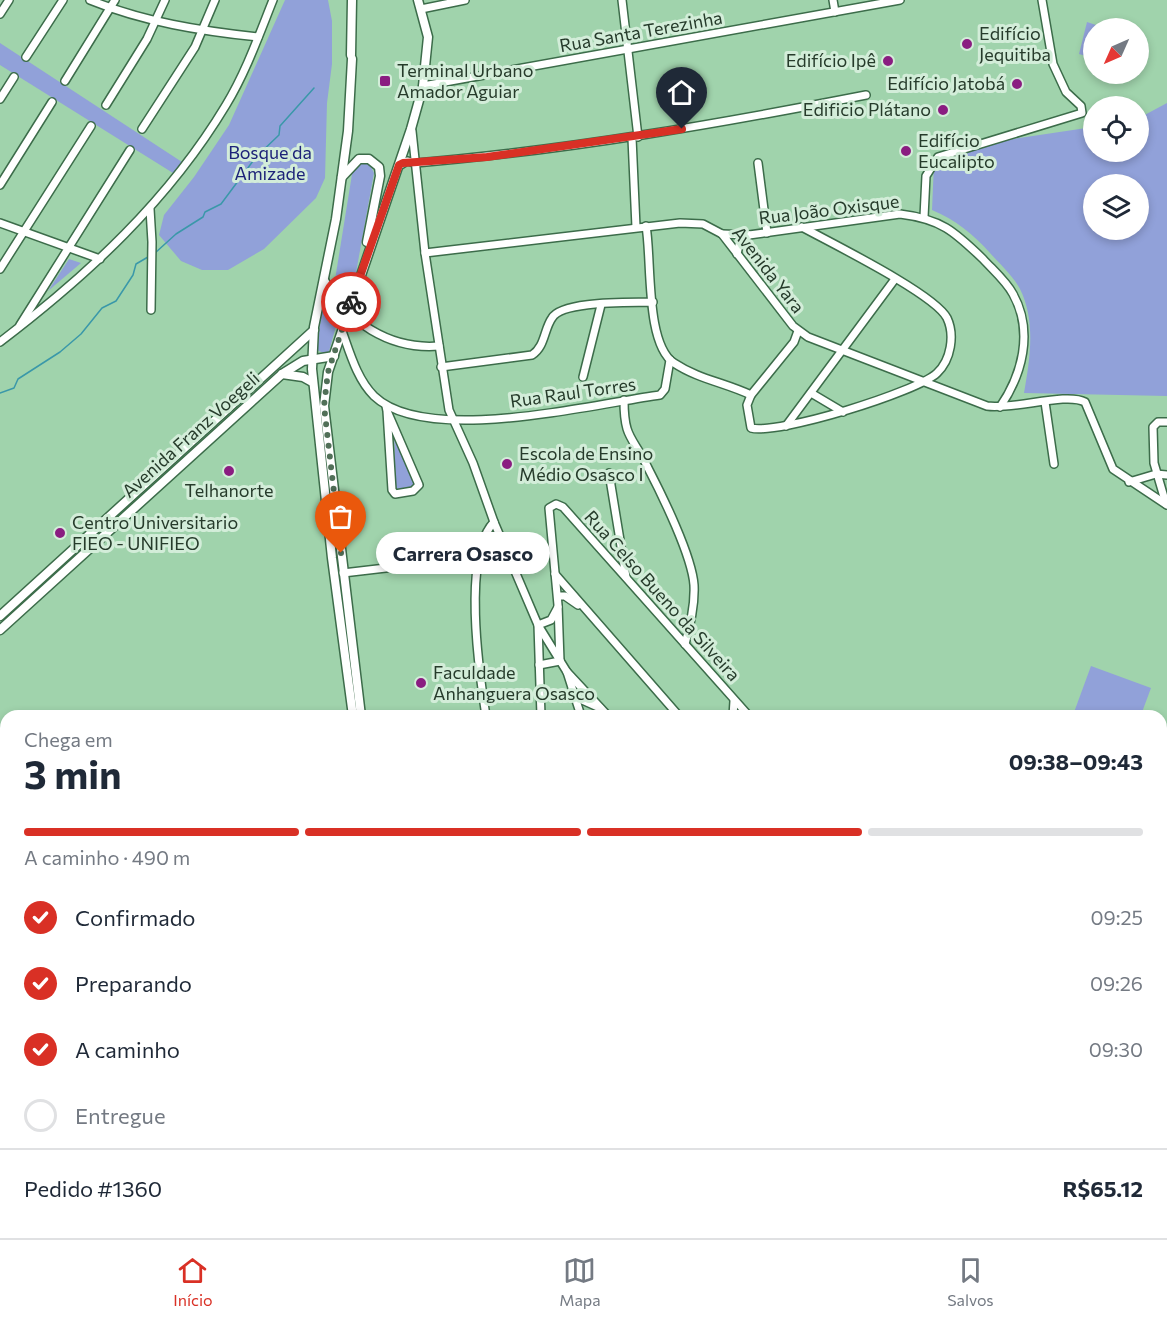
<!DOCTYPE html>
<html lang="pt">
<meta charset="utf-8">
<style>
:root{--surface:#fff;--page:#f6f6f7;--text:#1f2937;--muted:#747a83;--line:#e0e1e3;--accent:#d93025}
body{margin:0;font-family:Commissioner,sans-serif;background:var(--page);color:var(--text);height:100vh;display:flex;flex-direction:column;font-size:22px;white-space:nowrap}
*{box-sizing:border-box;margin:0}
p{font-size:20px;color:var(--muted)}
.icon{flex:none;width:33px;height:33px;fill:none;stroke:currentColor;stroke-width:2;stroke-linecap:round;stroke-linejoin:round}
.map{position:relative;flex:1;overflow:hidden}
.panel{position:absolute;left:0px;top:710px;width:1167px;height:530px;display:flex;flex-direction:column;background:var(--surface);border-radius:18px 18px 0 0;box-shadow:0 3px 9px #0003}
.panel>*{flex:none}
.needle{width:39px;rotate:225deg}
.controls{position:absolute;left:1083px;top:18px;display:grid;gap:12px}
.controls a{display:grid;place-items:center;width:66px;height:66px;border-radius:50%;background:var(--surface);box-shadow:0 3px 9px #0003;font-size:30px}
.pin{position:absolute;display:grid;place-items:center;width:51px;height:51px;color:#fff;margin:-62px -26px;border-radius:50% 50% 50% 0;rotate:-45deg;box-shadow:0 0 6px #0007}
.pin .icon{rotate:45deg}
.courier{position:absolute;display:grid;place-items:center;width:60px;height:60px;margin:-30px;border:4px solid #d93025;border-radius:50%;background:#fff;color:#222;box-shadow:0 2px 8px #0007}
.bubble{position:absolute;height:42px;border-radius:21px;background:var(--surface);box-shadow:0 3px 9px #0003;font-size:20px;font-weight:700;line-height:42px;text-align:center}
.headline em{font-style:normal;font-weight:700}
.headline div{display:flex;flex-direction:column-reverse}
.headline{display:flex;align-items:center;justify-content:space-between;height:102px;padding:0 24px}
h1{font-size:39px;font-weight:700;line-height:45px}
.bar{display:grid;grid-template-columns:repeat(4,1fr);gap:9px 6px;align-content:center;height:72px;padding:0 24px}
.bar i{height:8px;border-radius:4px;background:var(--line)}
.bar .current{background:var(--accent)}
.bar p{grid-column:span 4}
.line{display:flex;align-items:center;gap:15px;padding:0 24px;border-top:2px solid var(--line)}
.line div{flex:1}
ol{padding:0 24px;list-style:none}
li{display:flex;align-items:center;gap:18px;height:66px}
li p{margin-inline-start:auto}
li .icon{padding:6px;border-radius:50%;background:var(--accent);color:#fff;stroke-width:4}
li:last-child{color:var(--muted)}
li i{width:33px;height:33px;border:3px solid var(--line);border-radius:50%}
.menu{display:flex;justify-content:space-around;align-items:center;height:84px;border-top:2px solid var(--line);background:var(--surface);font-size:16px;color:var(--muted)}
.menu a{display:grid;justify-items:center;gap:3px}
.menu .current{color:var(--accent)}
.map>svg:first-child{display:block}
.green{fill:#91a1d9;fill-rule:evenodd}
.water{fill:#3a98a9}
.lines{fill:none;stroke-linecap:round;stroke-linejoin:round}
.stream{stroke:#3a98a9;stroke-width:1.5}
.river{stroke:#3a98a9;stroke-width:10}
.minor-casing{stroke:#3c6c4a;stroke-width:10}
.major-casing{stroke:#3c6c4a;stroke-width:11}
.minor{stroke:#fff;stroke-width:7}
.major{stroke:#fff;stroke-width:8}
.done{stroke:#517058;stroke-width:6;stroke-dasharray:0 10.8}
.route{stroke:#d93025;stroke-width:8}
.poi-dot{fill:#8a1d81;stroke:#d3edd9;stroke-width:2}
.labels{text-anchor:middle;stroke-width:6;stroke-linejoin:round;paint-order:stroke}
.street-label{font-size:18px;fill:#263b2b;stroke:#d3edd9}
.poi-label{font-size:18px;fill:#263b2b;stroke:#d3edd9;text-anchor:start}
.park-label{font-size:18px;fill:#1d2379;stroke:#d3edd9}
</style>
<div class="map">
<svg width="1167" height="1238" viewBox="0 0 1167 1238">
<rect width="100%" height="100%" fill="#a0d3ac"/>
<g class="green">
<polygon points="285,0 328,0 332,21 332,64 327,103 325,178 316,198 264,249 228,270 202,270 181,261 159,235 164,215 194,177 229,125"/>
<polygon points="1087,22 1102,27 1094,28 1093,58 1079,54"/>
<polygon points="0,43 182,162 173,173 0,65"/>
<path d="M1167 103V396L1024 393C1030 359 1036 321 1020 289 1013 276 1000 264 990 253 973 234 956 220 932 210L934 163 992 142 1093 127 1094 152H1138L1139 118ZM1094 184H1138V230H1094Z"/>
<polygon points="363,162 370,165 374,173 352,295 345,298 338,294 334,286 353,168"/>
<polygon points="69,259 81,263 48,291"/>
<polygon points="324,293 340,312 328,355 317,350"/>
<polygon points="394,433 416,486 396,489"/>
<polygon points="1091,666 1151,688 1141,715 1073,715"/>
</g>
<polygon class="water" points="1161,752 1165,755 1167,809 1161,810"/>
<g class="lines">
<g class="stream">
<polyline points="155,253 176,234 203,217 205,212 221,204 256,157 279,135 280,126 314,88"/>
<polyline points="0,393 14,388 18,379 60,352 81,334 102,308 116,301 133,275 136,264 148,257"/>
</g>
<polyline class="river" points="1161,879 1167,883"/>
<defs>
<g id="minor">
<path d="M90 0C144 22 201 31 258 37"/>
<polyline points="622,0 638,137"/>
<polyline points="833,0 835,12"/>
<polyline points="421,9 465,0"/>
<polyline points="0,14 9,0"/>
<polyline points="26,57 63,0"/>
<polyline points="65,81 115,0"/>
<polyline points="423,86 900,0"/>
<polyline points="0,99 14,77"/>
<polyline points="106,105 147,39 165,0"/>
<polyline points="142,129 195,47 215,0"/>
<polyline points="412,131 425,253 449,410 473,463 494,522 538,625 567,672 581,716"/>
<polyline points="632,138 636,227"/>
<polyline points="758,163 767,233"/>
<path d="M399 166 407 161 416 163C568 150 717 124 866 95"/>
<polyline points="0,185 52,102"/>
<polyline points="150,209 152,242 151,310"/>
<polyline points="924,217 926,176 938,157 1082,113 1081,106 1066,92 1053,64 1042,0"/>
<polyline points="0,223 100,259"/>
<path d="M646 226C652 259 645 344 674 363 698 379 726 383 751 395L794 342 798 331"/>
<path d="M722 234 749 235 900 214C941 219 954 231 983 259 993 270 1006 281 1013 294 1034 332 1022 375 1000 407"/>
<path d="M425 253 680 223 703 224 722 234 793 326 808 337 987 406C1014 410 1066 392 1085 402L1113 469 1167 505"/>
<polyline points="737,254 739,245 749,235"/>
<polyline points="0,269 91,126"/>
<path d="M324 279C346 322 390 350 439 346"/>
<polyline points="20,325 130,150"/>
<path d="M342 331C350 353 357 379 374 396 426 446 593 404 660 395L665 389 670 360"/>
<path d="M0 342C88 275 169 200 226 105 246 72 259 35 273 0"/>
<path d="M441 367 532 355C545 347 544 329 552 318 562 300 633 303 653 302"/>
<polyline points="583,377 601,305"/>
<polyline points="811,393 843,412"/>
<path d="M751 395 747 405 751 428C778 435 917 392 937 373 951 360 955 335 947 318 935 294 831 243 802 227"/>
<path d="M624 400C624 440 633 436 648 468 662 495 692 556 694 585 695 605 690 625 685 644"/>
<polyline points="1045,402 1054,464"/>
<polyline points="386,406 387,411 392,490 395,494 413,491 419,485 387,411"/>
<polyline points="786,426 895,279"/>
<polyline points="609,473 626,577"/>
<polyline points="1129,482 1156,474 1167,475"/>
<polyline points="1166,504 1154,463 1153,427 1158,422 1167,422"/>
<polyline points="343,573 480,557"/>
<polyline points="555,574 679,716"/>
<polyline points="558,596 565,596 578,605"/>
<polyline points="560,661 558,605 549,508 556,504 563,507 749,716"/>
<polyline points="539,665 560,661"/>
<polyline points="567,672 608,716"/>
<polyline points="574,693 580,699 600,708"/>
<path d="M486 716C479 672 462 555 494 522"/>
<polyline points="541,716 538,625 551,620 558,607"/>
<polyline points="733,716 734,701"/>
<polyline points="1161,1075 1167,1076"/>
<polyline points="1161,1089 1167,1083"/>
<polyline points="559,1233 559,1238"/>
<polyline points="583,1238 597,1233"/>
<polyline points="967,1238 969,1233"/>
<polyline points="1021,1238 1024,1233"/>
</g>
<g id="major">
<polyline points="351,55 352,0"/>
<polyline points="352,59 348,131 336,219 314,327 312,369 332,558 353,716"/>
<polyline points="342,177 359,159 369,159 379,167 380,176 367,242"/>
<polyline points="282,374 303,377 312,382"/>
<polyline points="0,616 314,330"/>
<polyline points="0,630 282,374 303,361 334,356"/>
<polyline points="361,716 324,406 328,372 411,129 423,86 428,37 418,0"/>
<polyline points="1161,861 1167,864"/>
<polyline points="1161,889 1167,892"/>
<polyline points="1161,1016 1167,1014"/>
<polyline points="1161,1166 1167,1166"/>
<polyline points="470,1233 472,1238"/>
<polyline points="483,1233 485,1238"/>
<polyline points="492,1233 495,1238"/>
<polyline points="509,1233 511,1238"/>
<polyline points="674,1238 679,1233"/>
<polyline points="717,1238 722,1233"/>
<polyline points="860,1238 865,1233"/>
<polyline points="1074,1238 1078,1233"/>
</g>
</defs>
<use href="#minor" class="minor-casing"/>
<use href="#major" class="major-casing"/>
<use href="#minor" class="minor"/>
<use href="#major" class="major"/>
</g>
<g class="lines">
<polyline class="done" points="341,553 324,406 328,372 351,302"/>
<polyline class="route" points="351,302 399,165 403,163 487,157 682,129"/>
</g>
<g class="poi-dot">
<circle cx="967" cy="44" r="6"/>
<circle cx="888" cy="61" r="6"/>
<rect x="379" y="75" width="12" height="12" rx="3"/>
<circle cx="1017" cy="84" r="6"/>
<circle cx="943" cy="110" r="6"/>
<circle cx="906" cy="151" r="6"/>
<circle cx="507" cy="464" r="6"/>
<circle cx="229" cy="471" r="6"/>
<circle cx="60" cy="533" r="6"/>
<circle cx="421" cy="683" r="6"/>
</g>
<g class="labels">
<g class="street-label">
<text transform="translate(641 32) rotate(-10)" y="6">Rua Santa Terezinha</text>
<text transform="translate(829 210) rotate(-7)" y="6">Rua João Oxisque</text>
<text transform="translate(768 270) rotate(52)" y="6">Avenida Yara</text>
<text transform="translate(573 393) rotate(-8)" y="6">Rua Raul Torres</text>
<text transform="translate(191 435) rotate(-42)" y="6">Avenida Franz Voegeli</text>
<text transform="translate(662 596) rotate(48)" y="6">Rua Celso Bueno da Silveira</text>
</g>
<g class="poi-label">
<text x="979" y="40">Edifício<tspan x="979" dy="21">Jequitiba</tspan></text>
<text x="876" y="67" text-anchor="end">Edifício Ipê</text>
<text x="397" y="77">Terminal Urbano<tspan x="397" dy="21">Amador Aguiar</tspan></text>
<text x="1005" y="90" text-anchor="end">Edifício Jatobá</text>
<text x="931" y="116" text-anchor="end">Edificio Plátano</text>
<text x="918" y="147">Edifício<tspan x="918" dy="21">Eucalipto</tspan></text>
<text x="519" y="460">Escola de Ensino<tspan x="519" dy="21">Médio Osasco I</tspan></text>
<text x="229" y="497" text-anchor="middle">Telhanorte</text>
<text x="72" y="529">Centro Universitario<tspan x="72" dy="21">FIEO - UNIFIEO</tspan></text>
<text x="433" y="679">Faculdade<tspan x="433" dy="21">Anhanguera Osasco</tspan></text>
</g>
<g class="park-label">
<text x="270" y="159">Bosque da<tspan x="270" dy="21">Amizade</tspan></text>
</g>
</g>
</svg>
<div class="controls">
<a><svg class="needle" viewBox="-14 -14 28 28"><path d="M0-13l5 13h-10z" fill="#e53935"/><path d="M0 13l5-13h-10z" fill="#747a83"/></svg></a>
<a><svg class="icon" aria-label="locate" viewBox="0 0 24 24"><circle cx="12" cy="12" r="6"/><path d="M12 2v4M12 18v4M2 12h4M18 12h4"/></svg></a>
<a><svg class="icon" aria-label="layers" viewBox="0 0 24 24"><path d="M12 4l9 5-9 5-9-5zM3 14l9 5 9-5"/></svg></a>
</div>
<div class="pin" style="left:341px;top:553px;background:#ea580c"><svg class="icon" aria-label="bag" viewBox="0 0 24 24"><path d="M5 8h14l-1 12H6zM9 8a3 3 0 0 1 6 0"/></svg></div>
<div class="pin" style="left:682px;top:129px;background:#1f2937"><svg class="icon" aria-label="home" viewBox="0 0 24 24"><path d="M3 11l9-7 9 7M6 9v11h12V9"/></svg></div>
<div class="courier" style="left:351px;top:302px"><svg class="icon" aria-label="bike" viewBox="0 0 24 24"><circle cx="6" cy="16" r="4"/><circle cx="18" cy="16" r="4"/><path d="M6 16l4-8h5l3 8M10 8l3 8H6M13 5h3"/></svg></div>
<div class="bubble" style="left:376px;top:532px;width:174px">Carrera Osasco</div>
<section class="panel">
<div class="headline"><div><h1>3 min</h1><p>Chega em</p></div><em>09:38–09:43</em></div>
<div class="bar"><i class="current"></i><i class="current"></i><i class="current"></i><i></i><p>A caminho · 490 m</p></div>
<ol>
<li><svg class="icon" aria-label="check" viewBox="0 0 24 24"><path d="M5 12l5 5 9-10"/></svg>Confirmado<p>09:25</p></li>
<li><svg class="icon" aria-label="check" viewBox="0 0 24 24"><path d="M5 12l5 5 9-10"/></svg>Preparando<p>09:26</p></li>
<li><svg class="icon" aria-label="check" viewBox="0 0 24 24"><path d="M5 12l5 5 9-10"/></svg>A caminho<p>09:30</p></li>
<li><i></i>Entregue</li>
</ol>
<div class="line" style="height:78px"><div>Pedido #1360</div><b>R$65.12</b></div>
</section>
</div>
<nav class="menu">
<a class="current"><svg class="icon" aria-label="home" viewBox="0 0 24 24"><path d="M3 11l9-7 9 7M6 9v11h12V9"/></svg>Início</a>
<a><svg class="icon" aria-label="map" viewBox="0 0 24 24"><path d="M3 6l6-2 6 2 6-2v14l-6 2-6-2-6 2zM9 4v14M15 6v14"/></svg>Mapa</a>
<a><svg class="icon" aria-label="saved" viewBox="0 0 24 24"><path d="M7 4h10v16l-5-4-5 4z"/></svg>Salvos</a>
</nav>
